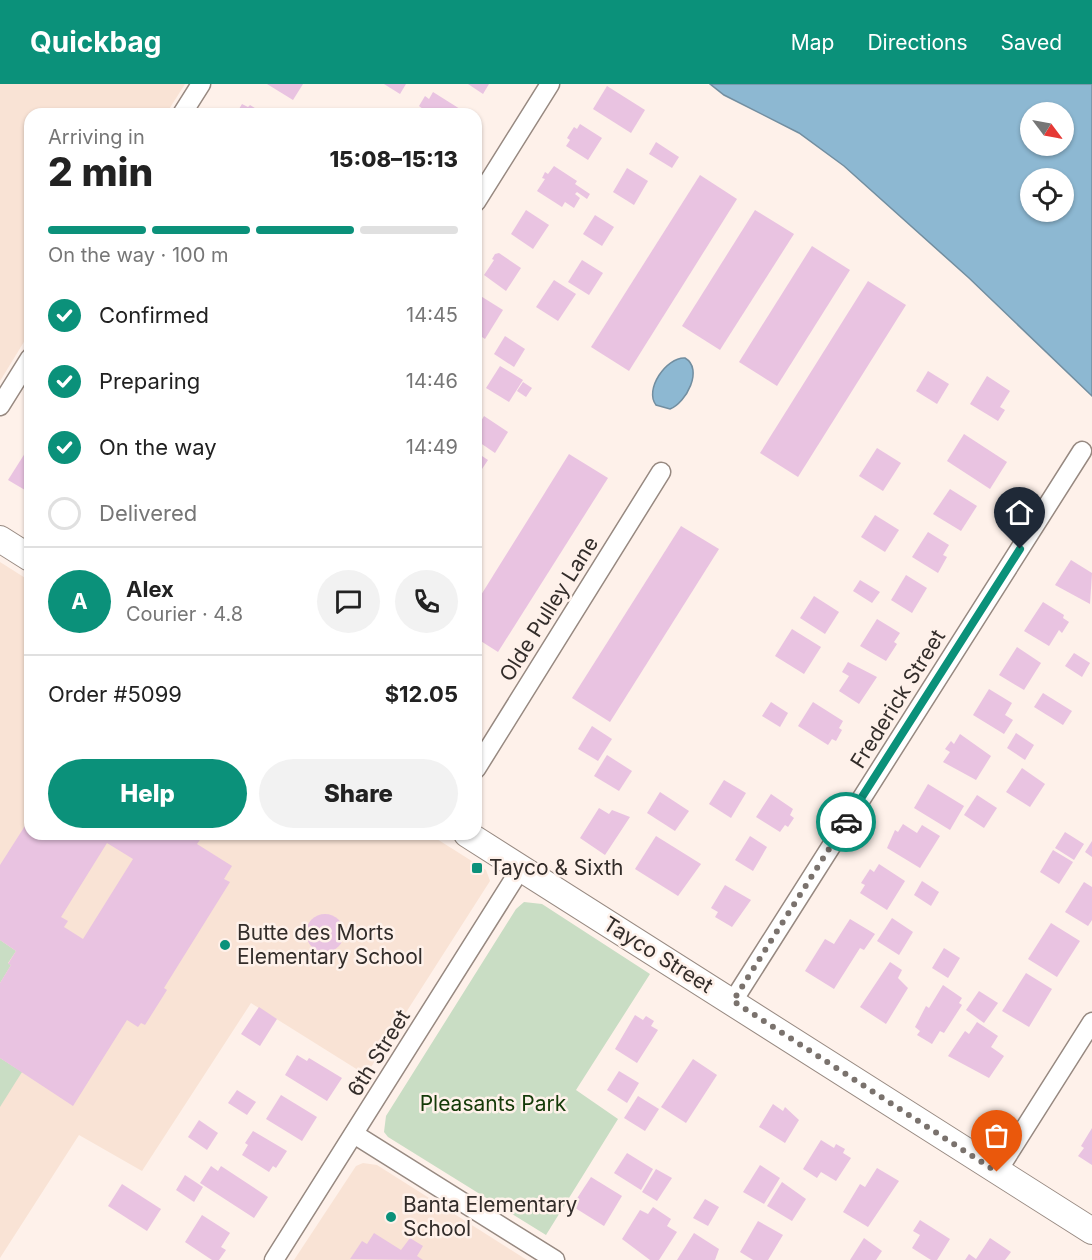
<!DOCTYPE html>
<meta charset="utf-8">
<style>
:root{--surface:#fff;--page:#f2f2f2;--text:#222;--muted:#767676;--line:#e0e0e0;--accent:#0b917a}
body{margin:0;font-family:Inter,sans-serif;background:var(--page);color:var(--text);height:100vh;display:flex;flex-direction:column;font-size:22px;white-space:nowrap}
*{box-sizing:border-box;margin:0}
p{font-size:20px;color:var(--muted)}
.icon{flex:none;width:33px;height:33px;fill:none;stroke:currentColor;stroke-width:2;stroke-linecap:round;stroke-linejoin:round}
.map{position:relative;flex:1;overflow:hidden}
.details{position:absolute;left:24px;top:24px;width:458px;height:732px;display:flex;flex-direction:column;background:var(--surface);border-radius:18px;box-shadow:0 2px 4px #0004}
.details>*{flex:none}
.needle{width:39px;rotate:122deg}
.fabs{position:absolute;left:1020px;top:18px;display:grid;gap:12px}
.fabs a{display:grid;place-items:center;width:54px;height:54px;border-radius:50%;background:var(--surface);box-shadow:0 2px 4px #0004;font-size:30px}
.pin{position:absolute;display:grid;place-items:center;width:51px;height:51px;color:#fff;margin:-62px -26px;border-radius:50% 50% 50% 0;rotate:-45deg;box-shadow:0 0 6px #0007}
.pin .icon{rotate:45deg}
.courier{position:absolute;display:grid;place-items:center;width:60px;height:60px;margin:-30px;border:4px solid #0b917a;border-radius:50%;background:#fff;color:#222;box-shadow:0 2px 8px #0007}
.head em{font-style:normal;font-weight:800}
.head div{display:flex;flex-direction:column-reverse}
.head{display:flex;align-items:center;justify-content:space-between;height:102px;padding:0 24px}
h1{font-size:39px;font-weight:800;line-height:45px}
.bar{display:grid;grid-template-columns:repeat(4,1fr);gap:9px 6px;align-content:center;height:72px;padding:0 24px}
.bar i{height:8px;border-radius:4px;background:var(--line)}
.bar .on{background:var(--accent)}
.bar p{grid-column:span 4}
.line{display:flex;align-items:center;gap:15px;padding:0 24px;border-top:2px solid var(--line)}
.line div{flex:1}
.round{display:grid;place-items:center;flex:none;width:63px;height:63px;border-radius:32px;background:var(--page)}
ol{padding:0 24px;list-style:none}
li{display:flex;align-items:center;gap:18px;height:66px}
li p{margin-inline-start:auto}
li .icon{padding:6px;border-radius:50%;background:var(--accent);color:#fff;stroke-width:4}
li:last-child{color:var(--muted)}
li i{width:33px;height:33px;border:3px solid var(--line);border-radius:50%}
.action{display:flex;gap:12px;margin-top:auto;padding:12px 24px}
.action a{flex:1;height:69px;border-radius:36px;background:var(--accent);color:#fff;font-size:24px;font-weight:800;line-height:69px;text-align:center}
.action a+a{background:var(--page);color:var(--text)}
header{display:flex;align-items:center;gap:36px;box-sizing:border-box;height:84px;padding:0 30px;background:var(--accent);color:#fff}
header strong{font-size:28px}
nav{display:flex;gap:33px;margin-inline-start:auto;font-size:21px}
.map>svg:first-child{display:block}
.built{fill:#f9e3d5}
.green{fill:#c9ddc4}
.water{fill:#8db8d2;stroke:#728ea0;stroke-width:1.5;fill-rule:evenodd}
.building{fill:#e9c3e1;fill-rule:evenodd}
.lines{fill:none;stroke-linecap:round;stroke-linejoin:round}
.street-casing{stroke:#978981;stroke-width:21}
.secondary-casing{stroke:#978981;stroke-width:28}
.street{stroke:#fff;stroke-width:18}
.secondary{stroke:#fff;stroke-width:26}
.done{stroke:#7a726d;stroke-width:6;stroke-dasharray:0 10.8}
.route{stroke:#0b917a;stroke-width:8}
.poi-dot{fill:#0b917a;stroke:#fef1ea;stroke-width:2}
.labels{text-anchor:middle;stroke-width:5;stroke-linejoin:round;paint-order:stroke}
.street-label{font-size:21px;fill:#332d2a;stroke:#fef1ea}
.poi-label{font-size:21px;fill:#332d2a;stroke:#fef1ea;text-anchor:start}
.park-label{font-size:21px;fill:#143a08;stroke:#fef1ea}
</style>
<header>
<strong>Quickbag</strong>
<nav><a>Map</a><a>Directions</a><a>Saved</a></nav>
</header>
<div class="map">
<svg width="1092" height="1176" viewBox="0 0 1092 1176">
<rect width="100%" height="100%" fill="#fef1ea"/>
<g class="built">
<polygon points="0,0 185,0 166,30 30,30 30,248 0,297"/>
<polygon points="0,478 30,497 30,750 429,750 486,786 490,797 366,991 251,919 142,1087 79,1051 0,1174"/>
<polygon points="363,1079 377,1081 527,1176 294,1176 356,1082"/>
</g>
<g class="green">
<polygon points="524,818 542,820 650,890 576,1006 618,1035 546,1151 388,1053 384,1048 386,1032 516,825"/>
<polygon points="0,856 16,867 8,879 11,881 0,899"/>
<polygon points="0,974 22,988 0,1023"/>
</g>
<g class="water">
<path d="M710 0H1092V312L969 194 844 82 799 49 724 11ZM1030 28H1064V62H1030ZM1030 94H1064V128H1030Z"/>
<path d="M685 274C704 285 686 319 670 325L656 321C644 306 666 273 685 274Z"/>
</g>
<g class="building">
<polygon points="267,0 303,0 293,16"/>
<polygon points="384,0 406,0 400,10"/>
<polygon points="468,0 489,0 483,10"/>
<polygon points="607,2 645,26 631,49 593,25"/>
<polygon points="433,8 468,30 420,30 423,25 419,22 425,12 429,15"/>
<polygon points="242,20 248,23 250,21 264,30 236,30"/>
<polygon points="580,40 602,54 588,76 566,62 570,56 567,54 574,43 577,45"/>
<polygon points="656,58 679,73 672,84 649,70"/>
<polygon points="554,82 577,97 575,100 590,110 587,115 577,108 575,110 580,114 574,124 565,118 562,123 537,107 545,95 542,94 545,88 548,90"/>
<polygon points="627,84 648,97 634,121 613,108"/>
<polygon points="700,91 737,115 629,287 591,263"/>
<polygon points="526,126 549,141 533,165 511,150"/>
<polygon points="755,126 794,150 720,266 682,242"/>
<polygon points="595,131 614,143 602,162 583,150"/>
<polygon points="812,162 850,186 777,302 739,278"/>
<polygon points="499,169 521,184 506,207 484,191 494,176 492,175 495,170"/>
<polygon points="582,176 603,189 589,211 568,198"/>
<polygon points="554,196 576,210 558,237 536,223"/>
<polygon points="868,197 906,221 798,393 760,369"/>
<polygon points="479,211 503,226 485,255 476,249 476,215"/>
<polygon points="505,252 525,265 514,283 494,270"/>
<polygon points="500,282 523,296 509,318 486,304"/>
<polygon points="928,287 949,300 937,320 916,307"/>
<polygon points="987,292 1010,307 1000,323 1005,326 998,337 970,320"/>
<polygon points="523,298 532,304 526,313 517,307"/>
<polygon points="484,332 508,348 495,369 476,356 476,346"/>
<polygon points="964,350 1007,378 990,405 947,377"/>
<polygon points="877,364 901,379 883,407 859,392"/>
<polygon points="27,366 30,368 30,409 8,396"/>
<polygon points="476,368 488,376 482,385 476,381"/>
<polygon points="569,370 608,394 498,568 476,554 476,519"/>
<polygon points="950,405 977,422 961,447 933,430"/>
<polygon points="875,431 899,446 885,468 861,453"/>
<polygon points="681,442 719,465 610,638 572,614"/>
<polygon points="928,448 949,461 943,471 947,473 938,489 912,473"/>
<polygon points="1071,476 1092,489 1090,520 1055,501"/>
<polygon points="906,491 927,504 912,529 891,516"/>
<polygon points="860,496 880,508 872,519 853,507"/>
<polygon points="814,512 839,528 825,550 800,534"/>
<polygon points="1043,518 1064,531 1063,534 1069,538 1062,549 1059,546 1049,562 1024,547"/>
<polygon points="877,535 900,549 894,558 897,560 886,577 860,562"/>
<polygon points="792,545 821,563 804,590 775,572"/>
<polygon points="1017,563 1041,579 1024,606 999,591"/>
<polygon points="1074,569 1090,579 1082,593 1065,582"/>
<polygon points="848,578 877,593 859,620 839,607 849,592 842,588"/>
<polygon points="989,605 1012,619 1005,631 1013,636 1004,650 973,631"/>
<polygon points="1043,609 1072,627 1063,641 1034,623"/>
<polygon points="771,618 788,629 780,643 762,632"/>
<polygon points="813,618 843,637 839,644 842,646 836,657 832,655 828,661 798,642"/>
<polygon points="592,642 612,655 598,677 578,665"/>
<polygon points="1016,649 1034,661 1025,676 1007,664"/>
<polygon points="960,650 991,672 976,696 943,678 950,668 945,665 951,657 954,660"/>
<polygon points="607,671 632,687 619,707 594,692"/>
<polygon points="1022,684 1045,700 1030,723 1006,708"/>
<polygon points="724,696 746,709 731,734 709,720"/>
<polygon points="928,700 964,722 950,746 914,724"/>
<polygon points="660,708 689,727 675,747 647,729"/>
<polygon points="771,710 793,725 790,731 794,734 788,743 785,741 780,748 756,733"/>
<polygon points="977,711 997,724 984,744 964,731"/>
<polygon points="599,724 609,730 612,726 630,733 605,771 580,754"/>
<path d="M30 734V750H204L197 760 232 782 224 795 230 798 164 904 167 906 145 941 141 939 138 943 127 936 73 1022 0 974V899L11 881 8 880 16 867 0 856V781ZM107 759 133 775 83 855 64 843 68 837 61 833Z"/>
<polygon points="903,740 917,749 922,741 940,752 920,784 887,764 895,746 898,748"/>
<polygon points="1065,748 1084,760 1074,776 1055,764"/>
<polygon points="656,752 701,780 678,812 635,785"/>
<polygon points="750,752 767,763 753,787 735,776"/>
<polygon points="1092,757 1092,773 1085,768"/>
<polygon points="1053,766 1073,778 1059,800 1040,788"/>
<polygon points="879,780 905,797 887,826 860,809 865,801 861,799 870,785 874,788"/>
<polygon points="922,797 939,808 931,822 914,811"/>
<polygon points="1084,798 1092,803 1092,836 1088,842 1065,828"/>
<polygon points="725,801 751,816 732,843 715,833 718,828 711,824"/>
<circle cx="325" cy="849" r="19"/>
<polygon points="892,834 913,848 899,871 877,857"/>
<polygon points="850,835 875,850 864,866 860,864 834,905 805,887 825,855 834,860"/>
<polygon points="1051,839 1080,857 1057,893 1028,875"/>
<polygon points="944,864 960,874 948,894 932,884"/>
<polygon points="890,878 902,886 898,894 908,904 886,940 860,923"/>
<polygon points="1026,889 1052,905 1029,943 1002,927"/>
<polygon points="943,901 962,914 959,919 962,921 944,949 940,947 932,960 917,951 920,947 915,943 926,922 929,924"/>
<polygon points="979,907 998,919 984,939 966,926"/>
<polygon points="259,923 277,935 260,962 241,950"/>
<polygon points="635,931 643,936 646,932 654,937 651,942 658,946 637,979 615,965"/>
<polygon points="977,938 998,952 991,963 1004,972 989,994 948,972 965,947 969,950"/>
<polygon points="297,971 307,977 309,974 342,994 327,1017 285,991"/>
<polygon points="693,975 717,991 686,1039 661,1023"/>
<polygon points="619,987 639,999 627,1019 607,1006"/>
<polygon points="237,1006 256,1018 247,1031 228,1019"/>
<polygon points="281,1011 317,1033 302,1057 266,1035"/>
<polygon points="638,1012 659,1025 645,1047 624,1034"/>
<polygon points="773,1020 783,1027 785,1023 799,1036 785,1059 759,1043"/>
<polygon points="199,1036 218,1049 207,1066 188,1053"/>
<polygon points="1092,1044 1092,1081 1078,1072 1084,1064 1081,1062"/>
<polygon points="253,1047 287,1067 276,1084 273,1082 269,1088 242,1071 248,1061 245,1059"/>
<polygon points="821,1056 834,1064 836,1060 845,1065 843,1069 851,1074 836,1097 821,1088 817,1094 803,1085"/>
<polygon points="627,1069 653,1085 641,1106 614,1089"/>
<polygon points="760,1081 780,1094 764,1120 743,1108"/>
<polygon points="211,1082 218,1087 221,1082 268,1113 254,1134 200,1099"/>
<polygon points="877,1084 899,1097 868,1143 843,1128 860,1100 865,1103"/>
<polygon points="656,1085 672,1094 657,1117 642,1108"/>
<polygon points="185,1091 203,1103 194,1118 176,1106"/>
<polygon points="591,1093 622,1112 604,1142 572,1122"/>
<polygon points="782,1098 806,1115 792,1137 767,1122"/>
<polygon points="122,1100 161,1125 147,1147 108,1122"/>
<polygon points="705,1115 719,1123 708,1142 693,1134"/>
<polygon points="653,1123 671,1135 667,1142 677,1148 659,1176 650,1176 622,1155 640,1126 648,1130"/>
<polygon points="202,1131 230,1149 221,1163 226,1166 219,1176 212,1176 185,1158"/>
<polygon points="920,1136 950,1155 937,1176 931,1176 912,1164 920,1151 913,1147"/>
<polygon points="758,1137 783,1151 768,1176 753,1176 740,1168"/>
<polygon points="374,1149 401,1166 410,1154 423,1162 417,1172 423,1176 350,1175 362,1157 367,1160"/>
<polygon points="694,1149 719,1165 715,1176 677,1176"/>
<polygon points="864,1154 882,1167 876,1176 850,1176"/>
<polygon points="990,1154 1011,1168 1005,1176 965,1176 969,1170 976,1175"/>
</g>
<g class="lines">
<defs>
<g id="street">
<polyline points="182,30 201,0"/>
<polyline points="476,118 550,0"/>
<polyline points="0,322 30,274"/>
<polyline points="476,685 661,388"/>
<polyline points="733,917 1082,367"/>
<polyline points="354,1050 555,1176"/>
<polyline points="997,1088 1092,938"/>
<polyline points="274,1176 521,784"/>
</g>
<g id="secondary">
<polyline points="0,455 30,474"/>
<polyline points="467,750 1092,1147"/>
</g>
</defs>
<use href="#street" class="street-casing"/>
<use href="#secondary" class="secondary-casing"/>
<use href="#street" class="street"/>
<use href="#secondary" class="secondary"/>
</g>
<g class="lines">
<polyline class="done" points="846,738 733,917 997,1088"/>
<polyline class="route" points="846,738 1020,465"/>
</g>
<g class="poi-dot">
<rect x="471" y="778" width="12" height="12" rx="3"/>
<circle cx="225" cy="861" r="6"/>
<circle cx="391" cy="1133" r="6"/>
</g>
<g class="labels">
<g class="street-label">
<text transform="translate(549 525) rotate(-58)" y="7">Olde Pulley Lane</text>
<text transform="translate(898 615) rotate(-58)" y="7">Frederick Street</text>
<text transform="translate(658 871) rotate(32)" y="7">Tayco Street</text>
<text transform="translate(379 969) rotate(-58)" y="7">6th Street</text>
</g>
<g class="poi-label">
<text x="489" y="791">Tayco &amp; Sixth</text>
<text x="237" y="856">Butte des Morts<tspan x="237" dy="24">Elementary School</tspan></text>
<text x="403" y="1128">Banta Elementary<tspan x="403" dy="24">School</tspan></text>
</g>
<g class="park-label">
<text x="493" y="1027">Pleasants Park</text>
</g>
</g>
</svg>
<div class="fabs">
<a><svg class="needle" viewBox="-14 -14 28 28"><path d="M0-13l5 13h-10z" fill="#e53935"/><path d="M0 13l5-13h-10z" fill="#767676"/></svg></a>
<a><svg class="icon" aria-label="locate" viewBox="0 0 24 24"><circle cx="12" cy="12" r="6"/><path d="M12 2v4M12 18v4M2 12h4M18 12h4"/></svg></a>
</div>
<div class="pin" style="left:997px;top:1088px;background:#ea580c"><svg class="icon" aria-label="bag" viewBox="0 0 24 24"><path d="M5 8h14l-1 12H6zM9 8a3 3 0 0 1 6 0"/></svg></div>
<div class="pin" style="left:1020px;top:465px;background:#1f2937"><svg class="icon" aria-label="home" viewBox="0 0 24 24"><path d="M3 11l9-7 9 7M6 9v11h12V9"/></svg></div>
<div class="courier" style="left:846px;top:738px"><svg class="icon" aria-label="car" viewBox="0 0 24 24"><path d="M5 17H2v-5l4-1 3-4h7l3 4 3 1v5h-3M9 17h6M6 11h13"/><circle cx="7" cy="17" r="2"/><circle cx="17" cy="17" r="2"/></svg></div>
<section class="details">
<div class="head"><div><h1>2 min</h1><p>Arriving in</p></div><em>15:08–15:13</em></div>
<div class="bar"><i class="on"></i><i class="on"></i><i class="on"></i><i></i><p>On the way · 100 m</p></div>
<ol>
<li><svg class="icon" aria-label="check" viewBox="0 0 24 24"><path d="M5 12l5 5 9-10"/></svg>Confirmed<p>14:45</p></li>
<li><svg class="icon" aria-label="check" viewBox="0 0 24 24"><path d="M5 12l5 5 9-10"/></svg>Preparing<p>14:46</p></li>
<li><svg class="icon" aria-label="check" viewBox="0 0 24 24"><path d="M5 12l5 5 9-10"/></svg>On the way<p>14:49</p></li>
<li><i></i>Delivered</li>
</ol>
<div class="line" style="height:108px"><b class="round" style="background:var(--accent);color:#fff">A</b><div><b>Alex</b><p>Courier · 4.8</p></div><a class="round"><svg class="icon" aria-label="chat" viewBox="0 0 24 24"><path d="M4 5h16v11H9l-5 4z"/></svg></a><a class="round"><svg class="icon" aria-label="phone" viewBox="0 0 24 24"><path d="M5 4h4l2 5-3 2q2 4 5 5l2-3 5 2v4C11 20 4 13 5 4z"/></svg></a></div>
<div class="line" style="height:78px"><div>Order #5099</div><b>$12.05</b></div>
<div class="action"><a>Help</a><a>Share</a></div>
</section>
</div>
